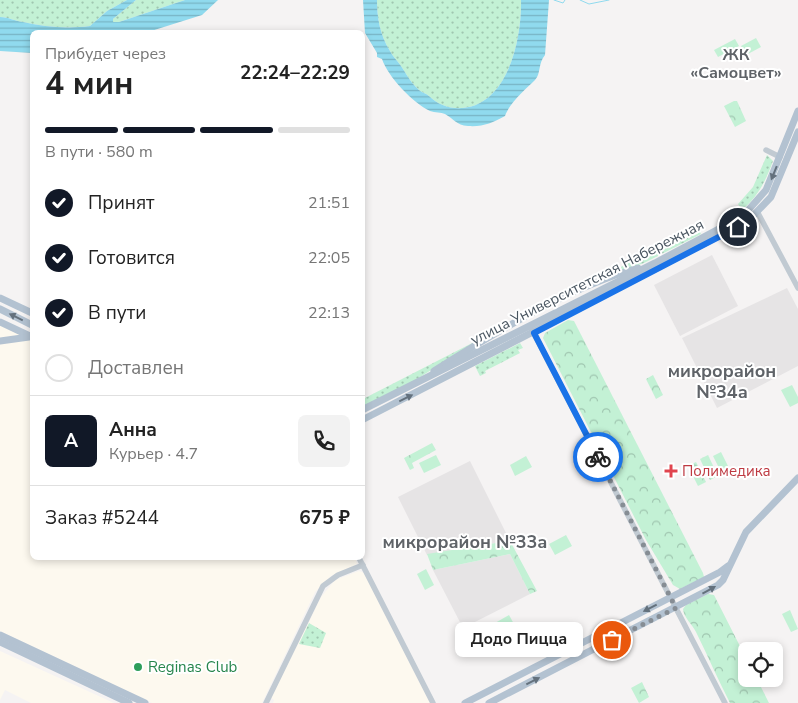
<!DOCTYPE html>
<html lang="ru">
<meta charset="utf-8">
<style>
:root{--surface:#fff;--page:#f2f2f2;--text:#222;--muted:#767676;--line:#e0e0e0;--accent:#111827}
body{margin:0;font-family:"Nunito Sans",sans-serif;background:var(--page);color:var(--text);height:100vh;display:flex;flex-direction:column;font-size:19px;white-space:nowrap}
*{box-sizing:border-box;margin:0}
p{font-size:16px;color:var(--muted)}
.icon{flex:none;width:28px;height:28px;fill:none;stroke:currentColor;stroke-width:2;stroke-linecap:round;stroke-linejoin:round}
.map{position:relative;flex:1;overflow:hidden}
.side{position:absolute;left:30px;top:30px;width:335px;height:530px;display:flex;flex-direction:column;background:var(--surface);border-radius:8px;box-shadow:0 2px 8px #0003}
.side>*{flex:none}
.buttons{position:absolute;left:738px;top:642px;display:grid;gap:10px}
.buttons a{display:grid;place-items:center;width:45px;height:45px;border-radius:8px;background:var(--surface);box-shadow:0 2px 8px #0003;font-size:25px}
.pin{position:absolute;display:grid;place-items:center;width:42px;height:42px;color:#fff;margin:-21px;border:2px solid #fff;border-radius:50%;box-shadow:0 1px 5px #0007}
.courier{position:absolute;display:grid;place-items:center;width:50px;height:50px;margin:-25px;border:4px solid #1a73e8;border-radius:50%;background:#fff;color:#222;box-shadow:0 1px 6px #0007}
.bubble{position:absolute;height:35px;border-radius:8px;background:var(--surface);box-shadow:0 2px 8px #0003;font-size:16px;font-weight:700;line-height:35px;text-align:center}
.headline em{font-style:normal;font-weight:700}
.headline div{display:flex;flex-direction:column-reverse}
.headline{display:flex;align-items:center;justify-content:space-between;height:85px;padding:0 15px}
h1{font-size:32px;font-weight:700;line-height:38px}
.bar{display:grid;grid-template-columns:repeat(4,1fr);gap:8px 5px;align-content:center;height:60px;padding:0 15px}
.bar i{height:6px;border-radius:4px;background:var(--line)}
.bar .current{background:var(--accent)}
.bar p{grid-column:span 4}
.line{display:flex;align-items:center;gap:12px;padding:0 15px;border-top:1px solid var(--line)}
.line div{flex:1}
.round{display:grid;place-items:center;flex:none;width:52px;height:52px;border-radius:8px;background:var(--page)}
ol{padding:0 15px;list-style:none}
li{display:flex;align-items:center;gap:15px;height:55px}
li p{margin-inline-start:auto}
li .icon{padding:5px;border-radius:50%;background:var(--accent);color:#fff;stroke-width:4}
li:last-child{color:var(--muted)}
li i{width:28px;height:28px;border:2px solid var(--line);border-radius:50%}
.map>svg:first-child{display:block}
.commercial{fill:#fdf9ef}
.education{fill:#e6e4e5}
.grass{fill:url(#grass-dots)}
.forest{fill:url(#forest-crowns)}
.pitch{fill:#c3f1d5}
.water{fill:url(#water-rules)}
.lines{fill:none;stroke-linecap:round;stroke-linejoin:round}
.stream{stroke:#90daee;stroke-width:1}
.minor{stroke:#c1cad2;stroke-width:5.5}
.major{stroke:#b3c2d1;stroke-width:7}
.oneway{fill:#64717d}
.done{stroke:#868d94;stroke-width:5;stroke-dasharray:0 9}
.route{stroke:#1a73e8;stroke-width:6}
.health-dot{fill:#e0444e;stroke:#fff;stroke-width:2}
.leisure-dot{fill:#2e9e5b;stroke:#fff;stroke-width:2}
.labels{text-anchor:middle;stroke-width:4;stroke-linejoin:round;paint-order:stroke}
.street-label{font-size:15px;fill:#4a5661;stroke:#fff}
.health-label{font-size:15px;fill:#be3a42;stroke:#fff;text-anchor:start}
.leisure-label{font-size:15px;fill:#27864d;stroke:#fff;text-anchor:start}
.neighbourhood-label{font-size:16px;font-weight:bold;fill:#5f6368;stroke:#fff}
.quarter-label{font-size:18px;font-weight:bold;fill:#5f6368;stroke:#fff}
</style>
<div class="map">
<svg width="798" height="703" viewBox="0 0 798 703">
<defs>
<pattern id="grass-dots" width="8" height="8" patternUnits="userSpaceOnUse" patternTransform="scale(1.25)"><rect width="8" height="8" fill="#c3f1d5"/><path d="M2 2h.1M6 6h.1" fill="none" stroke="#a0c6b0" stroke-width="1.8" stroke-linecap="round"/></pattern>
<pattern id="forest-crowns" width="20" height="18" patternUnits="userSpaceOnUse" patternTransform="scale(1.25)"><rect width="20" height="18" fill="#c3f1d5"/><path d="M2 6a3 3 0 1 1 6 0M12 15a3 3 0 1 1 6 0" fill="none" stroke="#a0c6b0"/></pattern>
<pattern id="water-rules" width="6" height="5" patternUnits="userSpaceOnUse" patternTransform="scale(1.25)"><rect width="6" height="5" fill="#90daee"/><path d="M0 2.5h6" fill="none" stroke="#78b4c4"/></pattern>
</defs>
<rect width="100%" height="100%" fill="#f5f3f3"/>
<g class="commercial">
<polygon points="0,322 32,337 32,558 355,558 357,564 331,576 315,592 262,703 152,703 0,631"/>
<polygon points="359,571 364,573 430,703 273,703 274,700 271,698 321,597 335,580"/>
<polygon points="0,651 114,703 31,703 5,690 0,700"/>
</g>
<g class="education">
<polygon points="712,255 738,306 680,336 654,285"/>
<polygon points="787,288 798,309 798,366 717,408 682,338"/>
<polygon points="470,461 509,539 502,542 427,555 398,497"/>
<polygon points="510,554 530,594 463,628 433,570"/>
</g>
<g class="grass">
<path d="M0 0H127L107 11 90 26C67 29 45 27 23 22 14 21 9 17 0 17Z"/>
<polygon points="136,0 185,0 119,22 113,22 113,19"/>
<path d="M377 0H521C522 36 509 104 463 108 450 109 438 105 429 96 426 93 422 93 419 90 411 83 407 75 401 66 398 61 393 57 390 51 380 35 377 18 377 0Z"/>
<path d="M767 155 773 161C766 180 758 197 742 210L738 204 753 187Z"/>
<polygon points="698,228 701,234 644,263 591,282"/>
<polygon points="478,340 414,381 363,407 363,399"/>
<polygon points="520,343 523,348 518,350 520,353 485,371 486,373 480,376 475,366"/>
<polygon points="309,623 326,633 320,648 299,644"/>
</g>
<g class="forest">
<polygon points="734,101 737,101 746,121 735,127 724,106"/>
<polygon points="568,320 574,321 703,573 704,577 680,589 673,585 646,540 543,338 545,333"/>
<polygon points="653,375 663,395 656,399 646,379"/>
<polygon points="432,443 436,450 412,463 414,468 410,470 404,458"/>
<polygon points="708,455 718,476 710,480 700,459"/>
<polygon points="696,462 706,482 698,486 688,466"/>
<polygon points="509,539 537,591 530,594 510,554 433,570 427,554 502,542"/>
<path d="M708 594 714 595 746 658V679H757L769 703H730C718 680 708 656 696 632 692 624 684 618 683 609L686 605Z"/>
<polygon points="642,682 649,697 639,703 631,688"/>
</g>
<g class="pitch">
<polygon points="756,38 761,47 746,55 741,46"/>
<polygon points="735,39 739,46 718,57 714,50"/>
<polygon points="792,385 798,397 798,403 790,407 781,390"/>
<polygon points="721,452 729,468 721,472 713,456"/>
<polygon points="436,455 441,465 424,473 419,463"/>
<polygon points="526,456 532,467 515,476 510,465"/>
<polygon points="566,535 572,546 555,555 549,544"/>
<polygon points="426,569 434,585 425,590 417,574"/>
<polygon points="790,610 798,629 791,632 782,614"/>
<polygon points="509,615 514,624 499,632 495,623"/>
</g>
<g class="water">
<path d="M127 0H136L113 19V22H119L185 0H218L202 15 148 32H32V53L0 51V17C9 17 14 21 23 22 45 27 67 29 90 26L107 11Z"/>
<path d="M363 0H377C377 18 380 35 390 51 393 57 398 61 401 66 407 75 411 83 419 90 422 93 426 93 429 96 438 105 450 109 463 108 509 104 522 36 521 0H549L545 55C538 63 541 74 535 80 525 90 510 102 505 116 492 123 483 127 468 126 456 125 454 119 445 114 441 112 435 113 430 111 413 103 388 77 382 59L377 57V53L365 33Z"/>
</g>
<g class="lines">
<g class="stream">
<polyline points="554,0 563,3 565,0"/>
<polyline points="580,0 589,4 609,0"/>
</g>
<g class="minor">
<polyline points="766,150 780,157"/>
<polyline points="758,213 798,288"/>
<polyline points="532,330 725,703"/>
<polyline points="359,558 433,703"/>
<polyline points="266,703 323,586 338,575 363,565"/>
</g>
<g class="major">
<polyline points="0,298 32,313"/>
<polyline points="0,309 32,325"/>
<polyline points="0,322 32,337"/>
<polyline points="0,341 29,337"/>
<path d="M434 371C494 333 570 287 638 268"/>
<polyline points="362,410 655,263 743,216 766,190 798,111"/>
<polyline points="362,420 748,221 771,197 798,132"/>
<polyline points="0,635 145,703"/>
<polyline points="0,642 129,703"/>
<polyline points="465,703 720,572 728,566"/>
<polyline points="489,703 718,585 723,580 746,532 798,478"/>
</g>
</g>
<defs><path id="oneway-solid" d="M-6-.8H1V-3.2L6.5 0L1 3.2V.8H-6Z" transform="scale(1.25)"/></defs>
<g class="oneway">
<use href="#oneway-solid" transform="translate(774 173) rotate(112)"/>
<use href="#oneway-solid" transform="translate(16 317) rotate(-154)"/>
<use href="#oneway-solid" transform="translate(406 398) rotate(-26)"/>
<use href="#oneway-solid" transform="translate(709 590) rotate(-29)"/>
<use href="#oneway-solid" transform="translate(650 608) rotate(153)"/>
<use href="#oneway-solid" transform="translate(533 681) rotate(-27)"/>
</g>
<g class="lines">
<polyline class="done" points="598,457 676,608 612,640"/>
<polyline class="route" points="598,457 534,333 738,227"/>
</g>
<path class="health-dot" d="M668.5 463.5h5v5h5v5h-5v5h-5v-5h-5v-5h5z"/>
<circle class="leisure-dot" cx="138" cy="667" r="5"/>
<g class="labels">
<g class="street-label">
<text transform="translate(587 282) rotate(-27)" y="5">улица Университетская Набережная</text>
</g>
<g class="health-label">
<text x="682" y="476">Полимедика</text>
</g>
<g class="leisure-label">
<text x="148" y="672">Reginas Club</text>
</g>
<g class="neighbourhood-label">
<text x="736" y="60">ЖК<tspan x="736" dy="18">«Самоцвет»</tspan></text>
</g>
<g class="quarter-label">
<text x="722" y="377">микрорайон<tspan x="722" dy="21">№34а</tspan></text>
<text x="465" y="548">микрорайон №33а</text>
</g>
</g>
</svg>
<div class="buttons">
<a><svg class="icon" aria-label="locate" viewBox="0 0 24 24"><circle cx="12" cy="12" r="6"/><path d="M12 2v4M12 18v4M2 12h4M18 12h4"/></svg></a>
</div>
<div class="pin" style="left:612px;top:640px;background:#ea580c"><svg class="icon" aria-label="bag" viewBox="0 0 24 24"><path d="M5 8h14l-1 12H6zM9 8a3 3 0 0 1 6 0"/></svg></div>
<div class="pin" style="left:738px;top:227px;background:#1f2937"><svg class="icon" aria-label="home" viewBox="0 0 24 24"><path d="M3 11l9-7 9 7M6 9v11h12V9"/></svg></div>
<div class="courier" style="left:598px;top:457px"><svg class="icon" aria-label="bike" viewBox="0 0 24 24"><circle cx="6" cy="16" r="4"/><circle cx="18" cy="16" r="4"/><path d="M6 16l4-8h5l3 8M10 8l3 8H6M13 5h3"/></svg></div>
<div class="bubble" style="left:455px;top:622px;width:128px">Додо Пицца</div>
<section class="side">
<div class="headline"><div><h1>4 мин</h1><p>Прибудет через</p></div><em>22:24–22:29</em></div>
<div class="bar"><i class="current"></i><i class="current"></i><i class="current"></i><i></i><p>В пути · 580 m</p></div>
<ol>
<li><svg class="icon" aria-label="check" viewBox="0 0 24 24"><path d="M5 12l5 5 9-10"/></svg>Принят<p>21:51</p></li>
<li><svg class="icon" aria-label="check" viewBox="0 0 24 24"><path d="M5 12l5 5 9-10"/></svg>Готовится<p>22:05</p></li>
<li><svg class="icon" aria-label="check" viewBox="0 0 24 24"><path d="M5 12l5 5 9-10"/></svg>В пути<p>22:13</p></li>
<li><i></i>Доставлен</li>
</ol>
<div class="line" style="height:90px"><b class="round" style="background:var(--accent);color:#fff">А</b><div><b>Анна</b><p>Курьер · 4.7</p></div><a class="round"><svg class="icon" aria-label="phone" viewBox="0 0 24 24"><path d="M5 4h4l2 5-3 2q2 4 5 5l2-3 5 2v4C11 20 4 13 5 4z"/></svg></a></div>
<div class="line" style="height:65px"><div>Заказ #5244</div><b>675 ₽</b></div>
</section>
</div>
